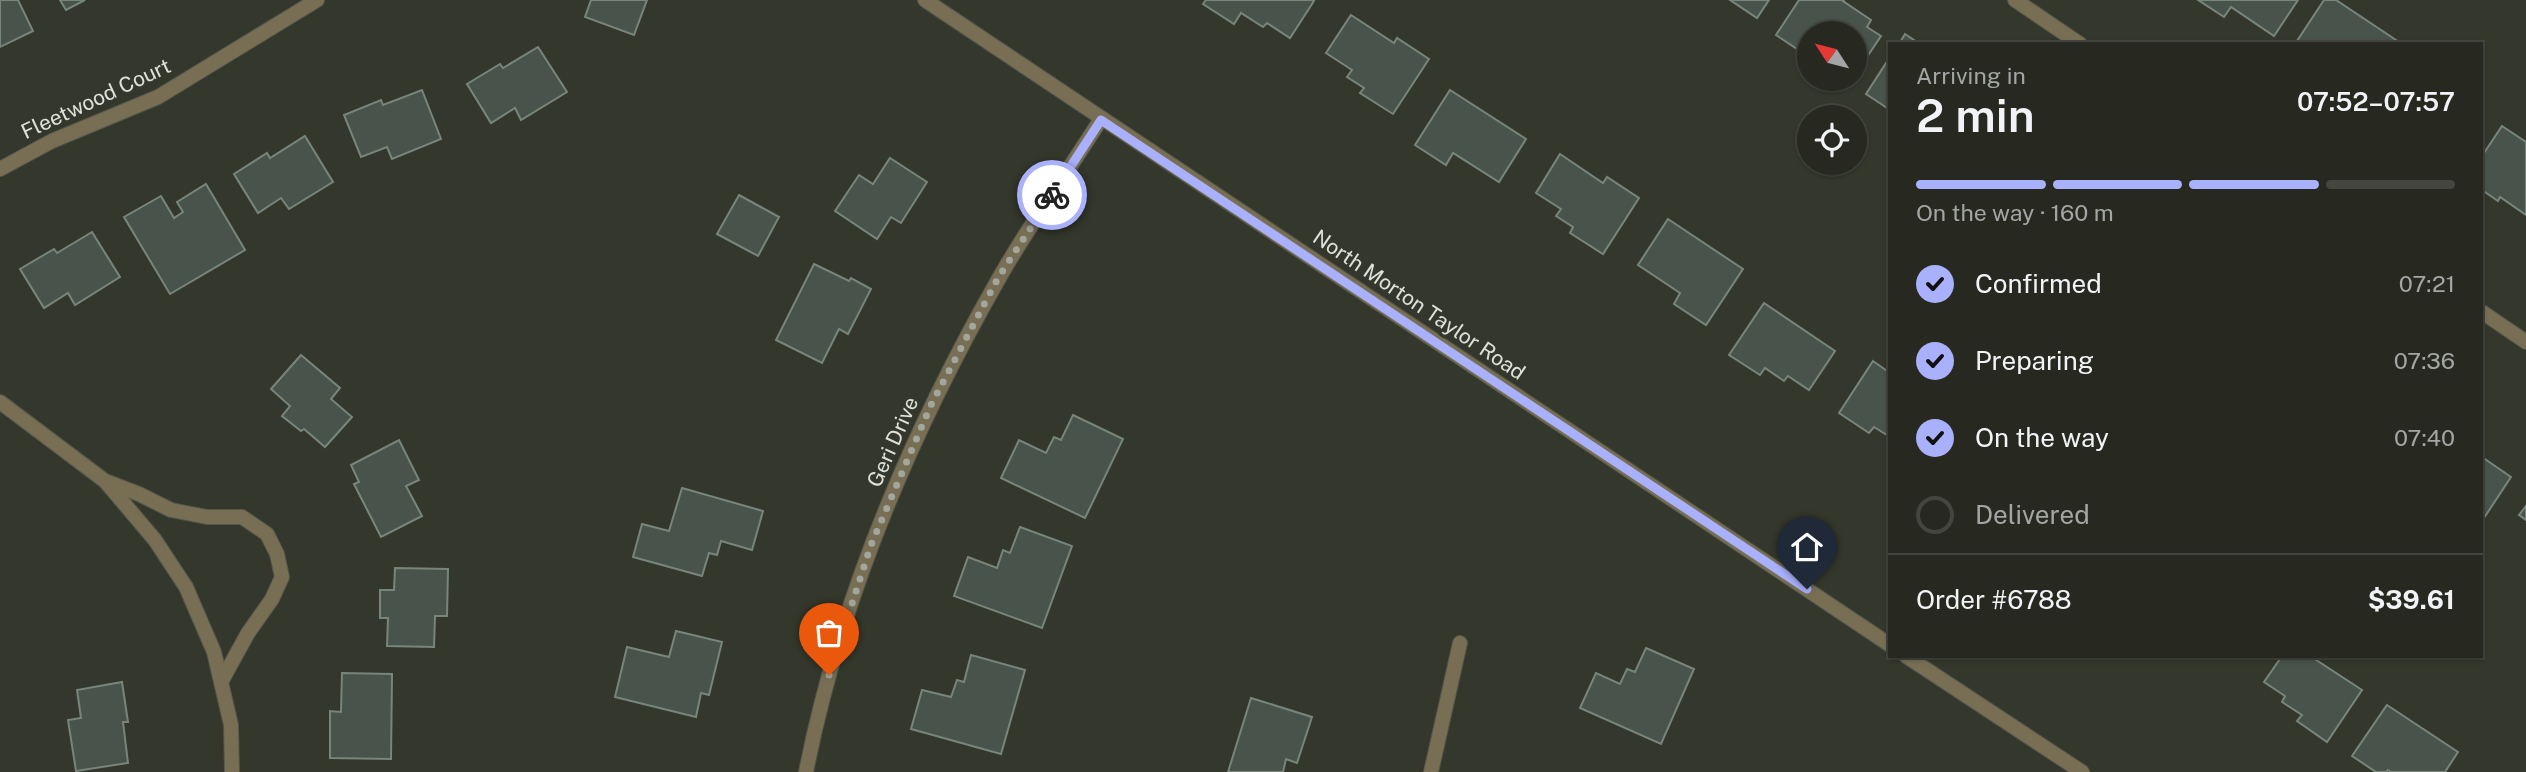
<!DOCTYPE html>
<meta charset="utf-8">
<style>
:root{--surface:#272920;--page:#33352d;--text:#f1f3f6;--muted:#a4a6a5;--line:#43453e;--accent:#a9b0fc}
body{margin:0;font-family:"Public Sans",sans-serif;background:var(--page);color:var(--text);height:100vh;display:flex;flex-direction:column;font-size:26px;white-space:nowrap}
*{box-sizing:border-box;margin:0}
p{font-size:23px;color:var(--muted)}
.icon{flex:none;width:38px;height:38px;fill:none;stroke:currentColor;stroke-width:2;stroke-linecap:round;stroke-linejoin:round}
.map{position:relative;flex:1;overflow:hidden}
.sheet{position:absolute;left:1888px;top:42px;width:595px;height:616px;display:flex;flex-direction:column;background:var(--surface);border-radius:0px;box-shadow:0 2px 5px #0004,0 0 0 2px var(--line)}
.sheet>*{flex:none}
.needle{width:46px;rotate:306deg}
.fabs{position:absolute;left:1797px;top:21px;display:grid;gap:14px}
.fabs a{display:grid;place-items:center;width:70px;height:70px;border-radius:50%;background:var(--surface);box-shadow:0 2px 5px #0004,0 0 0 2px var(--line);font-size:35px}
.pin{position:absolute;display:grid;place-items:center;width:60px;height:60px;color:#fff;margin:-72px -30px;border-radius:50% 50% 50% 0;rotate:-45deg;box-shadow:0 0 7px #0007}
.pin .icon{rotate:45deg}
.courier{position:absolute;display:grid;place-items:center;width:70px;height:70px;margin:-35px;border:5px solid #a9b0fc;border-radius:50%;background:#fff;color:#222;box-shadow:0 2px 9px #0007}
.overview em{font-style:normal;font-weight:600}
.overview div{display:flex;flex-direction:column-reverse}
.overview{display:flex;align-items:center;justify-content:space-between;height:119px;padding:0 28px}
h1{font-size:46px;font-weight:600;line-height:52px}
.bar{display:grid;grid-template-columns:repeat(4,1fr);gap:10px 7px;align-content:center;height:84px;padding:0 28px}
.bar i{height:9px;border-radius:5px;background:var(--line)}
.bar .selected{background:var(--accent)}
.bar p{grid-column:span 4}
.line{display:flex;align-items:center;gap:18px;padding:0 28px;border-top:2px solid var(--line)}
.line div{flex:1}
ol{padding:0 28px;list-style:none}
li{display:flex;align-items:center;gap:21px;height:77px}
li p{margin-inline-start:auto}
li .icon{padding:7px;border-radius:50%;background:var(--accent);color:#111;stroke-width:4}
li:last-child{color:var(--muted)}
li i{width:38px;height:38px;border:4px solid var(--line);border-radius:50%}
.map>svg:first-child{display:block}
.building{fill:#48544b;stroke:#78857b;stroke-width:2}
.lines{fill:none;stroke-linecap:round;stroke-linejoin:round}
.minor-casing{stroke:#53564a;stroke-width:16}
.tertiary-casing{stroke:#53564a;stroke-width:16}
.minor{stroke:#776e54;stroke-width:14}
.tertiary{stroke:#776e54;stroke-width:14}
.done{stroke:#a2a69c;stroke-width:7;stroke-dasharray:0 12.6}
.route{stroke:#a9b0fc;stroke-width:9}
.labels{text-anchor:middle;stroke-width:7;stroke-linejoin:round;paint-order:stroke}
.street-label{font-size:21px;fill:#dee1d9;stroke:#34372b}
</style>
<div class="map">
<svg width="2526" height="772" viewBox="0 0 2526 772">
<rect width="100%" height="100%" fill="#34372b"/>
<g class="building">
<polygon points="0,0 18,0 33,31 0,47"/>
<polygon points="60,0 85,0 66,10"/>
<polygon points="591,0 647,0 634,35 585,17"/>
<polygon points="1206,0 1312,0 1314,1 1290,38 1267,23 1263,27 1241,13 1234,24 1203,4"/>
<polygon points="1730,0 1769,0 1757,18"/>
<polygon points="1799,0 1844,0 1843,1 1871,20 1867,27 1881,36 1855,75 1855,33 1810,33 1810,49 1806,55 1776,35"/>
<polygon points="2198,0 2298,0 2274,36 2231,7 2224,17"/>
<polygon points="2324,0 2336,0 2399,42 2295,44"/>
<polygon points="1351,15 1394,43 1397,38 1429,59 1393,114 1360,93 1364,88 1347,77 1352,70 1326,53"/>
<polygon points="1905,34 1920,44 1899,44"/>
<polygon points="538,47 567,92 521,120 515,108 491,123 467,84 500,64 503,68"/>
<polygon points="1890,57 1890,110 1866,94"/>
<polygon points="422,90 441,139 392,159 387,147 361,157 344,115 381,100 383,105"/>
<polygon points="1450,90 1526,139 1499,182 1453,153 1446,165 1415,145"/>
<polygon points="2502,126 2526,142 2526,215 2500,197 2498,201 2482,190 2482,156"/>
<polygon points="305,136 333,182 289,209 281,198 258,213 234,174 267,153 270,158"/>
<polygon points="1560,154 1603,183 1607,177 1639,198 1603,254 1570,233 1573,227 1556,216 1561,209 1536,193"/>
<polygon points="890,158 927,182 901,223 891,217 877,239 835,211 859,175 873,184"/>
<polygon points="206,184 245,250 170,294 124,217 161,196 174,218 183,212 177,202"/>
<polygon points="739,195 779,217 758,256 717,234"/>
<polygon points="1668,219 1743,269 1706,325 1674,304 1680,293 1638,265"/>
<polygon points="92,232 120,277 75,305 68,293 44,308 20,269 54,249 57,253"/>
<polygon points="814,264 849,281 851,278 871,289 848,334 839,329 822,363 776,340"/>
<polygon points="1764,303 1835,351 1809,390 1788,376 1784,381 1765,368 1760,375 1729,355"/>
<polygon points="301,355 340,388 331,399 352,417 325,447 304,429 301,431 282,416 290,406 271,389"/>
<polygon points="1873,361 1890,373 1890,437 1874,427 1869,433 1839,413"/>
<polygon points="1073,415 1123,439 1085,518 1001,478 1019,440 1046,453 1054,437 1061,440"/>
<polygon points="399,440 419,480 406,486 422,516 381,537 354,484 359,482 351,465"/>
<polygon points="2482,457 2511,477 2482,521"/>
<polygon points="682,488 763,511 752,550 721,541 717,555 709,553 702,576 633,557 642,524 669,531"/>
<polygon points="2526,506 2526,520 2519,515"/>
<polygon points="1020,527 1072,546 1042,628 954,596 968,557 997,568 1003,550 1010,553"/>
<polygon points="395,568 448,569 447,616 435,616 434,647 387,646 388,618 380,618 380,590 394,590"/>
<polygon points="676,631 722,642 709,695 701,693 696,717 615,697 627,647 669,657"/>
<polygon points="1646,648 1694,669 1661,744 1580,708 1596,673 1620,684 1627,669 1635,672"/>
<polygon points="971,655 1025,670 1001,754 911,729 922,690 951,697 957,680 964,682"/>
<polygon points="2282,656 2310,656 2362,690 2327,742 2297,721 2302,715 2282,702 2285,696 2264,682"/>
<polygon points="342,673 392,674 391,759 330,758 330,711 341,712"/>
<polygon points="122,682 128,722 123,722 128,763 76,771 68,720 81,718 77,690"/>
<polygon points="1251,698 1312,717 1297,763 1286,759 1283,772 1228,772"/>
<polygon points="2387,705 2458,752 2445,772 2391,772 2388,770 2386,772 2376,772 2352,756"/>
</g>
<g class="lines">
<defs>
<g id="minor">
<polyline points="2015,0 2080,44"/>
<polyline points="0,169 52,141 158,97 317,0"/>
<polyline points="2482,312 2526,342"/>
<polyline points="0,402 105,481 155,540 186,587 214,652 231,725 232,772"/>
<polyline points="108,482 139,494 171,510 207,517 242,517 267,534 277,554 282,577 272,599 248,633 221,682"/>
<path d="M806 772C840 599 911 433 998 280 1029 225 1067 173 1101 119"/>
<polyline points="1431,772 1460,643"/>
</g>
<g id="tertiary">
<polyline points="925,0 1890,645"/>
<polyline points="1906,656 2082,772"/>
</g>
</defs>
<use href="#minor" class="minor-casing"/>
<use href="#tertiary" class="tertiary-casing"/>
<use href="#minor" class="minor"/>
<use href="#tertiary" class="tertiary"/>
</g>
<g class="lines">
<polyline class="done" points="829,675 871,545 931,405 998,278 1052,195"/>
<polyline class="route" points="1052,195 1101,120 1807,589"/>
</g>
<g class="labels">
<g class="street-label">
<text transform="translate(96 99) rotate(-25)" y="7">Fleetwood Court</text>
<text transform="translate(1419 305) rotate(34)" y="7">North Morton Taylor Road</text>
<text transform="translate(893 442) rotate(-66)" y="7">Geri Drive</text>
</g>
</g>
</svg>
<div class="fabs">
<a><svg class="needle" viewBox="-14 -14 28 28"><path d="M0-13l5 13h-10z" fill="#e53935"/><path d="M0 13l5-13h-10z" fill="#a4a6a5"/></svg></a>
<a><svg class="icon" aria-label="locate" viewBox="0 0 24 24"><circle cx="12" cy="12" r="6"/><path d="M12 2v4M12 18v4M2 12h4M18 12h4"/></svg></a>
</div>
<div class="pin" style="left:829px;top:675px;background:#ea580c"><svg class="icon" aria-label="bag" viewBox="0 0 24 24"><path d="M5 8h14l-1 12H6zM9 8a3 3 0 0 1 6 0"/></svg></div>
<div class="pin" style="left:1807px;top:589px;background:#1f2937"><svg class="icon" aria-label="home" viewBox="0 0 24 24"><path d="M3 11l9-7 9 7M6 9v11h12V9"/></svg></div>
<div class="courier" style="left:1052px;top:195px"><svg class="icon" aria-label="bike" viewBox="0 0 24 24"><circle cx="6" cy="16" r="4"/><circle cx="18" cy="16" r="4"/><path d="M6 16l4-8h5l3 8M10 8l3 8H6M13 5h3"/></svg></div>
<section class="sheet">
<div class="overview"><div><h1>2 min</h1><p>Arriving in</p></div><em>07:52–07:57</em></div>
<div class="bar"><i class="selected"></i><i class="selected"></i><i class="selected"></i><i></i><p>On the way · 160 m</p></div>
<ol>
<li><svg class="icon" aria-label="check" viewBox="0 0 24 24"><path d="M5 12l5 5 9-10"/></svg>Confirmed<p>07:21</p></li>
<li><svg class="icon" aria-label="check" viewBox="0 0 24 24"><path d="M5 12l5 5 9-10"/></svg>Preparing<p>07:36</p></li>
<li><svg class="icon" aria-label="check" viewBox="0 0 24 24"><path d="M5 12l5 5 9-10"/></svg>On the way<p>07:40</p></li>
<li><i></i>Delivered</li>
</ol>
<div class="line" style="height:91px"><div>Order #6788</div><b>$39.61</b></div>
</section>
</div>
